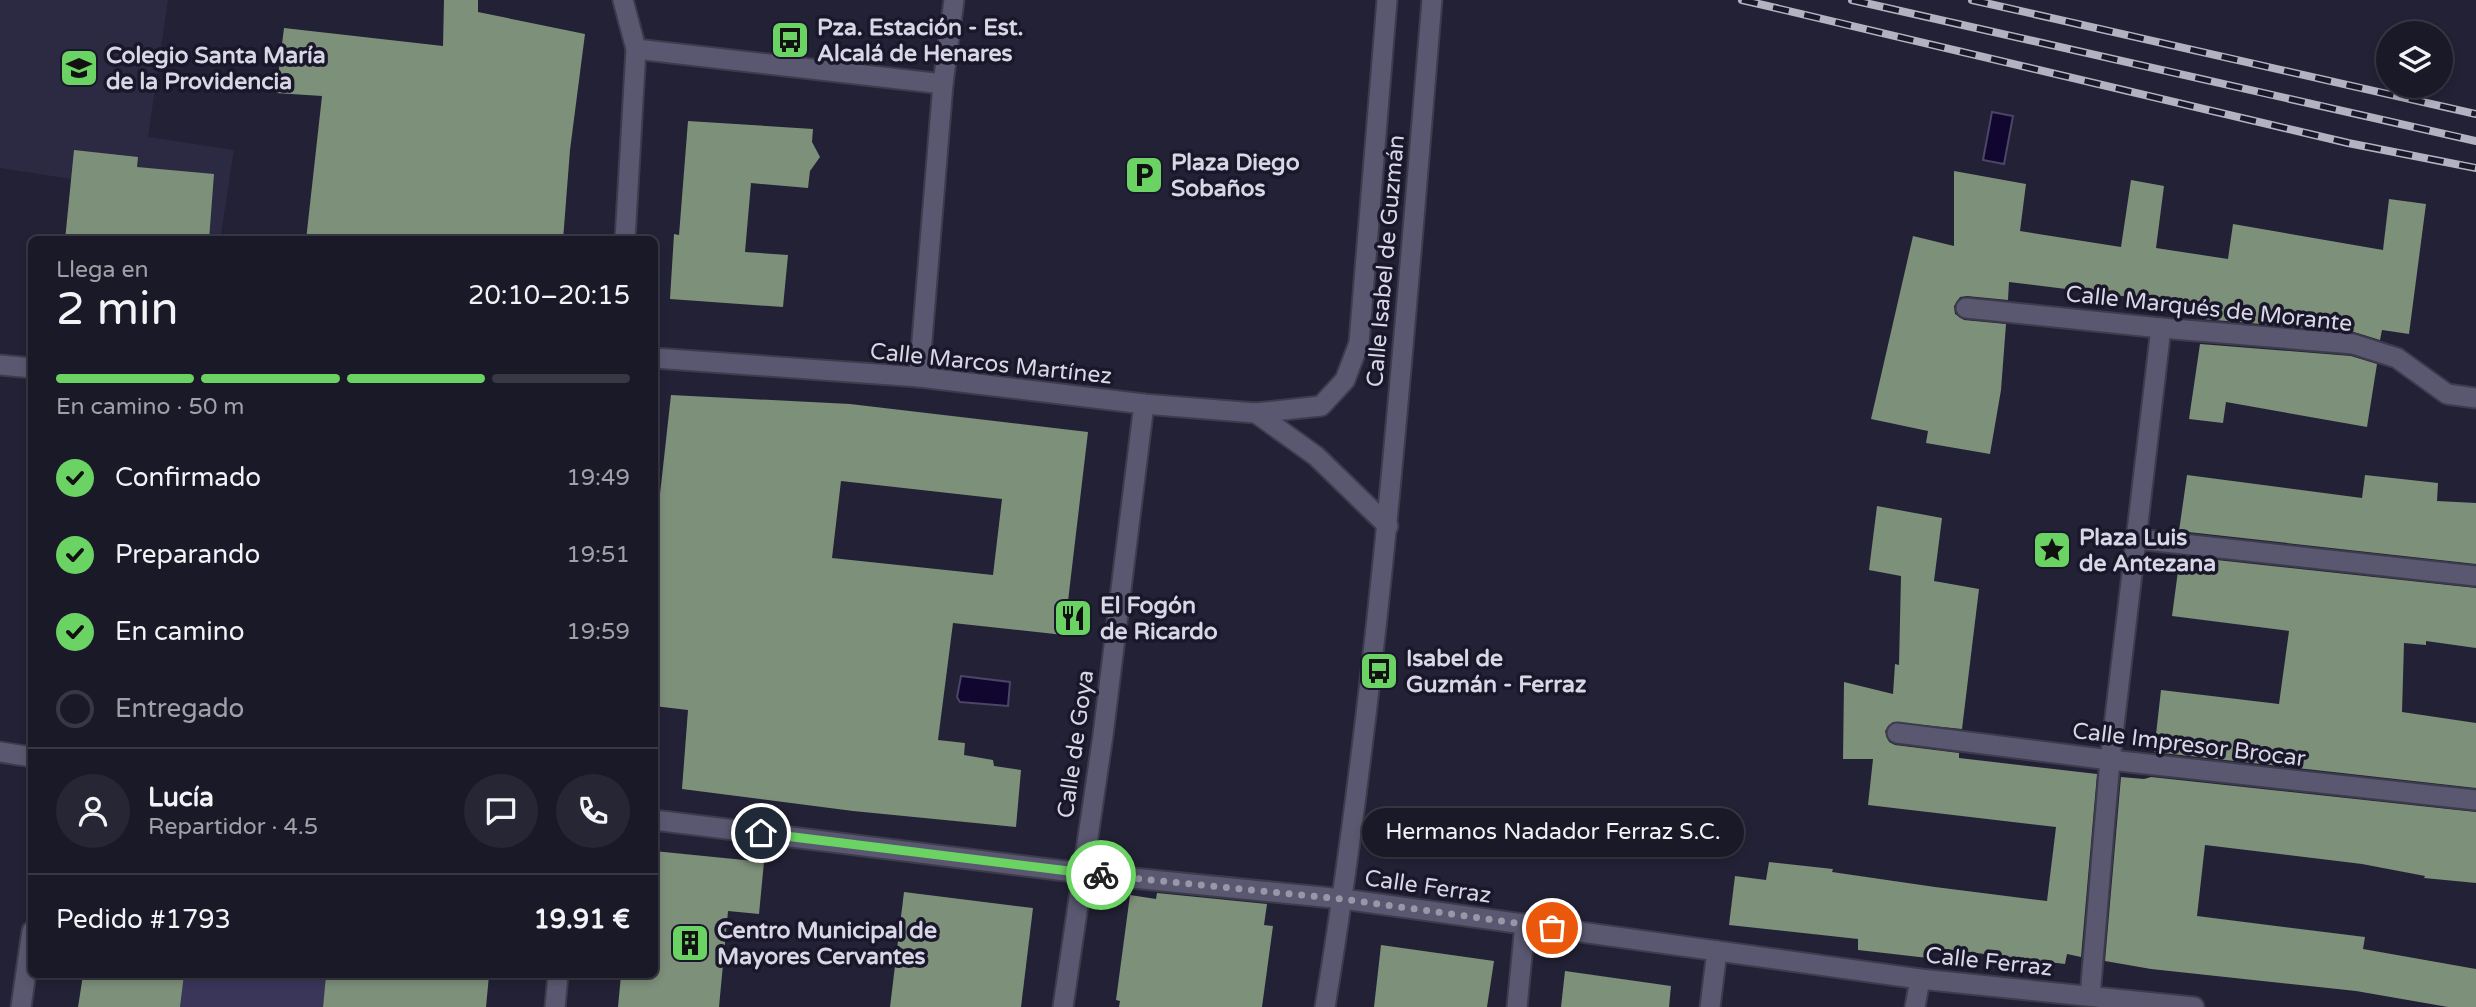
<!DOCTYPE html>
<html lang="es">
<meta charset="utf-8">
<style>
:root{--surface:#1a1928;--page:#272634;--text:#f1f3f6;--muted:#9fa0a8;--line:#383845;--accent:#6bd363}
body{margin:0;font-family:"Varela Round",sans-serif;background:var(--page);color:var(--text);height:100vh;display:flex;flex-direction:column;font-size:26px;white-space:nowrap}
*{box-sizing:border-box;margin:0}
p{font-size:23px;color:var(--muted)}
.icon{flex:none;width:38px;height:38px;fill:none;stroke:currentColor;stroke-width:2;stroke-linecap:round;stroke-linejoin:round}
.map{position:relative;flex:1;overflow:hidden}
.details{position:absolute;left:28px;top:236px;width:630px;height:742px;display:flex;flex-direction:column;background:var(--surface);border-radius:10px;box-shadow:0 4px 10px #0003,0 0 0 2px var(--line)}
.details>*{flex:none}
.buttons{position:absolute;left:2376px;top:21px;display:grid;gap:14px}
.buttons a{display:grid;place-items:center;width:77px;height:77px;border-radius:50%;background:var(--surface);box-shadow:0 4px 10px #0003,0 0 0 2px var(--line);font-size:35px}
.pin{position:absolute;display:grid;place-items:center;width:60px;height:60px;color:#fff;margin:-30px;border:4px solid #fff;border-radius:50%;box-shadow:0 2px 7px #0007}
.courier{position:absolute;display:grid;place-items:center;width:70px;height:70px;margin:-35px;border:5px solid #6bd363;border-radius:50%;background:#fff;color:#222;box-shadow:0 2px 9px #0007}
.bubble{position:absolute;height:49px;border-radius:24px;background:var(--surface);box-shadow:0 4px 10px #0003,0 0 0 2px var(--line);font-size:23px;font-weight:600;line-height:49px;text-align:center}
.overview em{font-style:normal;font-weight:600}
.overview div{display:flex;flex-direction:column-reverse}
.overview{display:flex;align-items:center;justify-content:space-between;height:119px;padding:0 28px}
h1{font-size:46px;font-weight:600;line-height:52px}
.bar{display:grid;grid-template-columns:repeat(4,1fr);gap:10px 7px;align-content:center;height:84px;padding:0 28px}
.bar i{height:9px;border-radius:5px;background:var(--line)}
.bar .selected{background:var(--accent)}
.bar p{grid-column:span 4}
.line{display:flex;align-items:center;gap:18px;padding:0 28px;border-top:2px solid var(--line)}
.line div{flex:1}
.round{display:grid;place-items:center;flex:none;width:74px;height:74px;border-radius:37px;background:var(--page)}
ol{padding:0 28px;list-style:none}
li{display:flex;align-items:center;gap:21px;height:77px}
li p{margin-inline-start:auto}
li .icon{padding:7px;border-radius:50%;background:var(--accent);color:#111;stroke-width:4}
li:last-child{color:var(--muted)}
li i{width:38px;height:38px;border:4px solid var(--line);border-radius:50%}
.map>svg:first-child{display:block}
.built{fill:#2c2942}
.green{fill:#3a365a}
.water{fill:#11062f;stroke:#4c4566;stroke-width:2}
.building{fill:#7d907a;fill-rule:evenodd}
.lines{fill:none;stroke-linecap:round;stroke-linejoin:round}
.pedestrian-casing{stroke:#3d3b4c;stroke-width:23}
.minor-casing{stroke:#3d3b4c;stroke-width:23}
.pedestrian{stroke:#5a5870;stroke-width:19}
.minor{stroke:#5a5870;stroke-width:19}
.rail-casing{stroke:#b2b2c1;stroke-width:8}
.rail{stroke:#1a172b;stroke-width:5;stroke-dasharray:16;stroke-linecap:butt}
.done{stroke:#9897a7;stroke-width:7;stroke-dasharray:0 12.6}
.route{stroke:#6bd363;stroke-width:9}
.labels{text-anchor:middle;stroke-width:7;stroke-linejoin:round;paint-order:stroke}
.poi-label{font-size:23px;font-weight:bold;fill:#d7d7e5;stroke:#1a172b;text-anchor:start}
.street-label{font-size:23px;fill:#d7d7e5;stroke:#1a172b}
</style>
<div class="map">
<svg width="2476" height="1007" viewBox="0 0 2476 1007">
<rect width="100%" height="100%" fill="#232135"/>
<polygon class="built" points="0,0 168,0 148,137 234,150 220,240 130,240 71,179 0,168"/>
<polygon class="green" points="184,975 326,975 323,1007 180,1007"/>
<g class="water">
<polygon points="1992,112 2013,116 2004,164 1983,160"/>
<polygon points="961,676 1010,682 1008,706 960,702 957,697"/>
</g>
<g class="building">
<polygon points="444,0 478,0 478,12 585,34 570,150 563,240 306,240 322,96 276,93 284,28 443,46"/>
<polygon points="688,121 813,129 812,142 820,157 810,171 808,188 751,183 745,252 788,255 783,307 670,299 674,234 679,235"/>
<polygon points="74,150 138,157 137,167 214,174 209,240 65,240"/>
<polygon points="1954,171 2026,184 2020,231 2121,247 2131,180 2164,186 2156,248 2228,259 2233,224 2383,250 2389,199 2426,204 2409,334 2382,330 2380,340 2354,332 2203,319 2205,309 2193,307 2194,305 2009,282 2008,300 1967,296 1960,297 1954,306 1955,314 1964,320 2006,324 2001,390 1990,454 1926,443 1928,431 1871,419 1913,236 1954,246"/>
<polygon points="2200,344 2351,356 2377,364 2367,427 2226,402 2223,423 2189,419"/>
<path d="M671 395 850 404 1088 432 1064 635 953 623 938 740 965 743 964 755 993 760 994 766 1021 770 1016 827 853 811 682 789 688 710 654 706V548ZM841 481 1002 499 993 575 832 558Z"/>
<polygon points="2187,475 2362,498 2365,475 2438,483 2437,501 2476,503 2476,564 2179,531"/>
<polygon points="1877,506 1942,518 1934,581 1979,589 1962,729 1893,722 1885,731 1889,742 1895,745 1959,753 1959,758 2097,774 2081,957 2067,954 2065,964 1929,947 1928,958 1858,950 1858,939 1729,925 1735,876 1766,880 1769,862 1833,869 1832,872 1935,887 2047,901 2056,827 1868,805 1873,759 1843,759 1844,682 1893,694 1895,664 1899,665 1901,576 1869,570"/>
<polygon points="2180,556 2476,588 2476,648 2426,641 2426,645 2404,643 2402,712 2476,723 2476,788 2154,752 2161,690 2279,704 2289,631 2172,616"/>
<polygon points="2121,777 2144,779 2151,777 2476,812 2476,883 2424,878 2425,876 2362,864 2205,845 2197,916 2365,937 2363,949 2476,969 2476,1007 2448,1007 2356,991 2151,969 2105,961"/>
<polygon points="654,851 764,862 759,914 728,911 719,1007 618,1007 621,975 654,975"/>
<polygon points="904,892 1033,908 1021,1007 890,1007"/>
<polygon points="1157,893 1267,904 1264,925 1273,926 1262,1007 1119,1007 1120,1001 1116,1000 1130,895 1156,899"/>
<polygon points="1381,945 1494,961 1487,1007 1374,1007"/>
<polygon points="1565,971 1671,986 1669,1007 1561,1007"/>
<polygon points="83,975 184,975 180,1007 78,1007"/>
<polygon points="326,975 489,975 486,1007 323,1007"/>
</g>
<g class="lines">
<defs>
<g id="pedestrian">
<polyline points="1517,1007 1525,924"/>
<polyline points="1710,1007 1717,951"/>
</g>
<g id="minor">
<polyline points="623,0 636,49 625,240"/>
<polyline points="636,49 943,84"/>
<polyline points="1966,308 2161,328 2353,344 2397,358 2447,394 2476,398"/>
<polyline points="654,358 919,377 1144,404 1256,413 1321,406 1345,380 1359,343 1387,0"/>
<polyline points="0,365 32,368"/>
<polyline points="919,377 943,84 954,0"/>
<polyline points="1256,413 1316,456 1388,526"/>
<polyline points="2137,539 2476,576"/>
<polyline points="1897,733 2110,760 2476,800"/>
<polyline points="0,752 32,757"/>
<polyline points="654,820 1082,873 1343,899 1920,979 2194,1007"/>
<polyline points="2090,996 2110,760 2161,328"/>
<polyline points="21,1007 32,931"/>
<polyline points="555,1007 558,975"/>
<polyline points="1063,1007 1103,735 1144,404"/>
<path d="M1325 1007C1380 674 1404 336 1432 0"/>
<polyline points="1915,1007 1920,979"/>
</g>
</defs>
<use href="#pedestrian" class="pedestrian-casing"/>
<use href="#minor" class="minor-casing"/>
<use href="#pedestrian" class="pedestrian"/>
<use href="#minor" class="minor"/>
<defs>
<g id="rail">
<polyline points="1742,0 2348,143 2476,168"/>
<polyline points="1852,0 2476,141"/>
<polyline points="1972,0 2476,114"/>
</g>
</defs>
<use href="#rail" class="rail-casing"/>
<use href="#rail" class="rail"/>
</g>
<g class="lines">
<polyline class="done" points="1101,875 1343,899 1552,928"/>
<polyline class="route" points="761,833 1101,875"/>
</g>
<defs>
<symbol id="bus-square" viewBox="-11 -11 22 22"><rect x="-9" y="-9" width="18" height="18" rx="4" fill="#6bd363" stroke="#1a172b"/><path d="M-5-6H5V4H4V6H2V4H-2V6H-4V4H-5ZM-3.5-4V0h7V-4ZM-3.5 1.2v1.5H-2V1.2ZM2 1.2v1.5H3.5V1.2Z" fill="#111"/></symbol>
<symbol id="school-square" viewBox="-11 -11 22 22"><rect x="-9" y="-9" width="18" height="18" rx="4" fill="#6bd363" stroke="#1a172b"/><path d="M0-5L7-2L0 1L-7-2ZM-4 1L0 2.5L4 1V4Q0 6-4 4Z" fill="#111"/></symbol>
<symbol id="parking-square" viewBox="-11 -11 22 22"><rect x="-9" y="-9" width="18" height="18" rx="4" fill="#6bd363" stroke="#1a172b"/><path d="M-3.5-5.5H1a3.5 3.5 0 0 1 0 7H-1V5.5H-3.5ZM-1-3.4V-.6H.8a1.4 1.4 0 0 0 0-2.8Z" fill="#111"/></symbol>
<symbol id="sight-square" viewBox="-11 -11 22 22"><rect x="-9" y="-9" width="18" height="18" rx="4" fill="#6bd363" stroke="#1a172b"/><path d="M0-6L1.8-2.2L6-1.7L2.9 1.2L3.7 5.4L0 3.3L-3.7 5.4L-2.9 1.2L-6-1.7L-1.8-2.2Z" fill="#111"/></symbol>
<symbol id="restaurant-square" viewBox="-11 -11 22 22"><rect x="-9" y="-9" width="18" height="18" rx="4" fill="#6bd363" stroke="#1a172b"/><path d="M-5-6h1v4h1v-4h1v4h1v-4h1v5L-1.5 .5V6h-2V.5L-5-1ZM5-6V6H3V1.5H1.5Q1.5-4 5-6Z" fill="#111"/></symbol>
<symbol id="building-square" viewBox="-11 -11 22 22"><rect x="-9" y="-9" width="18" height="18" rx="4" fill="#6bd363" stroke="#1a172b"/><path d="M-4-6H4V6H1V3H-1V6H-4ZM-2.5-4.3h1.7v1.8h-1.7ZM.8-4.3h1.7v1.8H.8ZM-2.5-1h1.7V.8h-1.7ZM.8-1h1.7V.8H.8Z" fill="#111"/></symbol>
</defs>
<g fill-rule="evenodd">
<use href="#bus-square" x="768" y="18" width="44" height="44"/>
<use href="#school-square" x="57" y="46" width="44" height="44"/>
<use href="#parking-square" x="1122" y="153" width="44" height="44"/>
<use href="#sight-square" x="2030" y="528" width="44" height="44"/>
<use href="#restaurant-square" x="1051" y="596" width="44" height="44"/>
<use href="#bus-square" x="1357" y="649" width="44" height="44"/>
<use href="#building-square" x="668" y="921" width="44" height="44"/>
</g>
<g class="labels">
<g class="poi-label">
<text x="817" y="35">Pza. Estación - Est.<tspan x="817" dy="26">Alcalá de Henares</tspan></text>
<text x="106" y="63">Colegio Santa María<tspan x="106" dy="26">de la Providencia</tspan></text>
<text x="1171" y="170">Plaza Diego<tspan x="1171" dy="26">Sobaños</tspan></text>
<text x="2079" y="545">Plaza Luis<tspan x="2079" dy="26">de Antezana</tspan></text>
<text x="1100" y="613">El Fogón<tspan x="1100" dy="26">de Ricardo</tspan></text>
<text x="1406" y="666">Isabel de<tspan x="1406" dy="26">Guzmán - Ferraz</tspan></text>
<text x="717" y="938">Centro Municipal de<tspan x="717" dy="26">Mayores Cervantes</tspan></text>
</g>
<g class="street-label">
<text transform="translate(1385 261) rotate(-85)" y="8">Calle Isabel de Guzmán</text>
<text transform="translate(2209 308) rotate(6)" y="8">Calle Marqués de Morante</text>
<text transform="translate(991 363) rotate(6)" y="8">Calle Marcos Martínez</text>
<text transform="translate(1075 744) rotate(-82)" y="8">Calle de Goya</text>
<text transform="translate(2189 744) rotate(7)" y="8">Calle Impresor Brocar</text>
<text transform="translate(1428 886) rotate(8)" y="8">Calle Ferraz</text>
<text transform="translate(1989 961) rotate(6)" y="8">Calle Ferraz</text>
</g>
</g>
</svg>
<div class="buttons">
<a><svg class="icon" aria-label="layers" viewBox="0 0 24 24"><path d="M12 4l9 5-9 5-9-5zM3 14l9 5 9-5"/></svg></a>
</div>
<div class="pin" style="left:1552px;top:928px;background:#ea580c"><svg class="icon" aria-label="bag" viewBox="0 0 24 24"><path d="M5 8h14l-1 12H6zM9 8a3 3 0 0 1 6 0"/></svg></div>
<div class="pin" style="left:761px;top:833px;background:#1f2937"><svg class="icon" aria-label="home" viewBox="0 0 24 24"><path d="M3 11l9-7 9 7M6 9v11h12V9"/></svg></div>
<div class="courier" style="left:1101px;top:875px"><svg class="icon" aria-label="bike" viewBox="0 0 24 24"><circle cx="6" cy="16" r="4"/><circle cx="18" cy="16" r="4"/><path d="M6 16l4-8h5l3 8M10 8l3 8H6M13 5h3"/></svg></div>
<div class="bubble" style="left:1362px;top:808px;width:382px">Hermanos Nadador Ferraz S.C.</div>
<section class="details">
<div class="overview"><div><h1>2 min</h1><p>Llega en</p></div><em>20:10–20:15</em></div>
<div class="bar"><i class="selected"></i><i class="selected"></i><i class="selected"></i><i></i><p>En camino · 50 m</p></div>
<ol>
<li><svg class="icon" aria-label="check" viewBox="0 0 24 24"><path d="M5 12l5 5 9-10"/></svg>Confirmado<p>19:49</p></li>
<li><svg class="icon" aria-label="check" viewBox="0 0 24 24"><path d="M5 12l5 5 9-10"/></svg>Preparando<p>19:51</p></li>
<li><svg class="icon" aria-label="check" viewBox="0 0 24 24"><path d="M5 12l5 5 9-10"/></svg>En camino<p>19:59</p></li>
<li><i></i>Entregado</li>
</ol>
<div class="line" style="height:126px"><a class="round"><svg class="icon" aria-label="person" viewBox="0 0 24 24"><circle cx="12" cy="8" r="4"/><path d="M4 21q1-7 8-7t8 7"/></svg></a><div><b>Lucía</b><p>Repartidor · 4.5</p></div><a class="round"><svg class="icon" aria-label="chat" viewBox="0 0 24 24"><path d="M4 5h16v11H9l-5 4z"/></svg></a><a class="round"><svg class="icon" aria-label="phone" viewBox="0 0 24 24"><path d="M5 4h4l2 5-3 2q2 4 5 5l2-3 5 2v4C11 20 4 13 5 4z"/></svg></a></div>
<div class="line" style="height:91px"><div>Pedido #1793</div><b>19.91 €</b></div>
</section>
</div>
